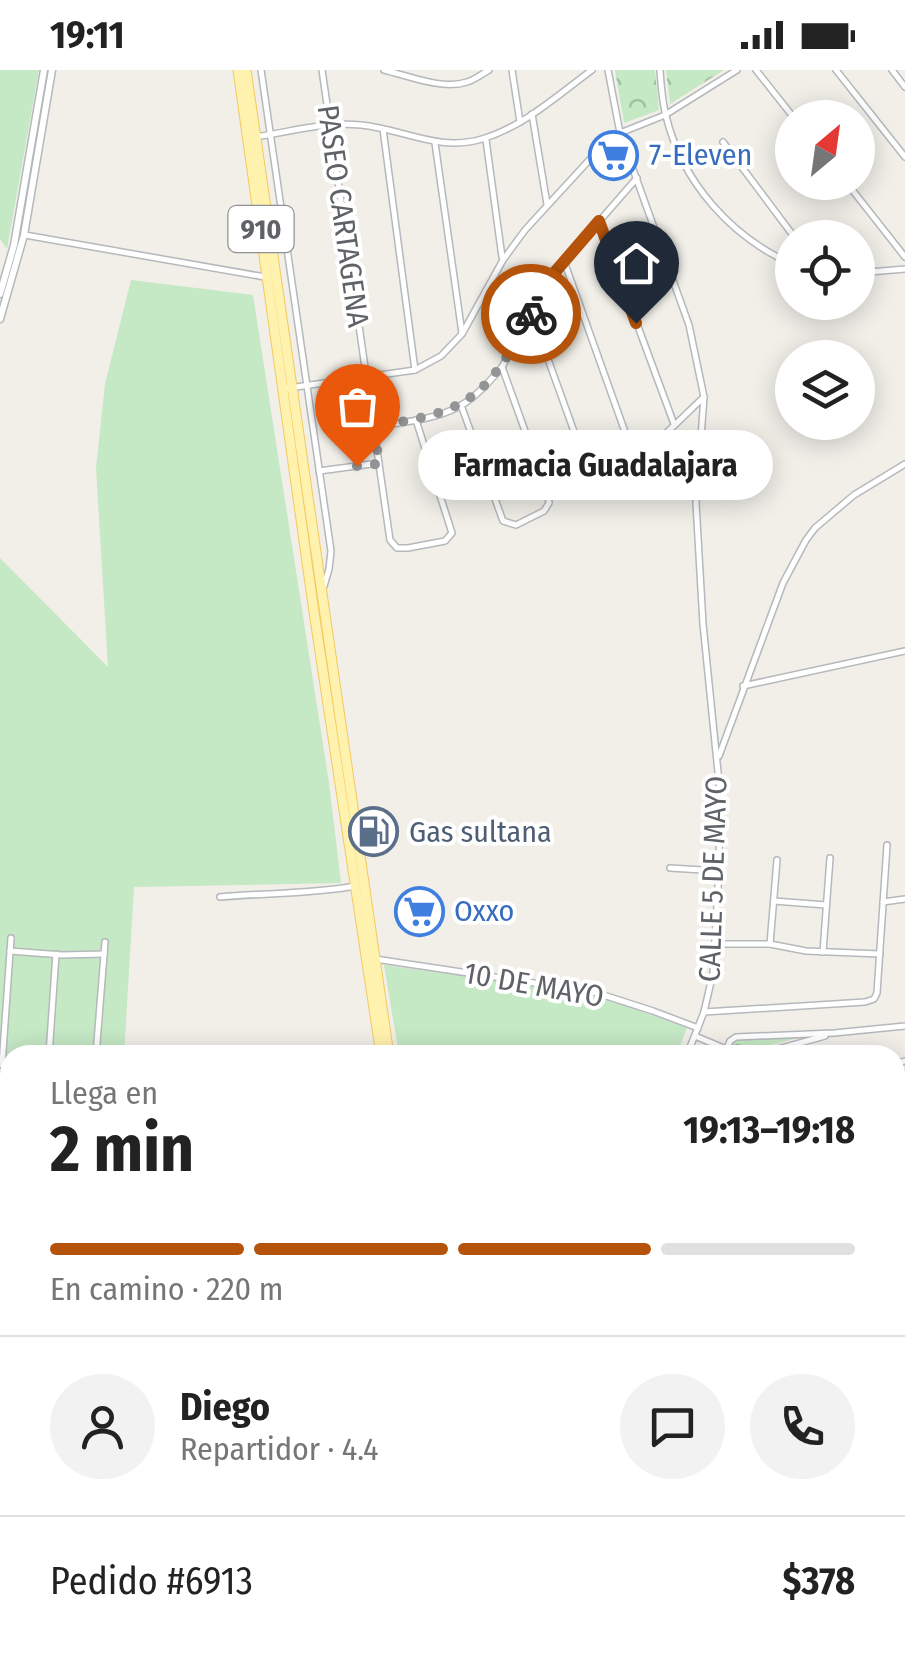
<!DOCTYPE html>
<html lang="es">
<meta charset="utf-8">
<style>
:root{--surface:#fff;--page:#f2f2f2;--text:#222;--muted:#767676;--line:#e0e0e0;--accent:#b45309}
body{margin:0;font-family:"Fira Sans Condensed",sans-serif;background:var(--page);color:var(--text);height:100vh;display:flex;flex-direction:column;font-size:38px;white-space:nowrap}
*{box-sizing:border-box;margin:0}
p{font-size:32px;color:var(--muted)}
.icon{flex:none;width:55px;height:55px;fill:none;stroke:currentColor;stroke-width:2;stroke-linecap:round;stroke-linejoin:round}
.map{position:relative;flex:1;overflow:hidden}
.details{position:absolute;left:0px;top:975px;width:905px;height:622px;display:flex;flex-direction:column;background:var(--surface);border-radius:30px 30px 0 0;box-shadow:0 5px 25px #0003}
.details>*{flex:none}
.needle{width:65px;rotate:29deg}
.fabs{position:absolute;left:775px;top:30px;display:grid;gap:20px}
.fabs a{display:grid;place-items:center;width:100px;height:100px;border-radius:50%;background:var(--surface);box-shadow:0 5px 25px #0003;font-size:50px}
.pin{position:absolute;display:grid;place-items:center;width:85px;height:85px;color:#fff;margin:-102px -42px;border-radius:50% 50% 50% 0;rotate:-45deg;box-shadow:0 0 10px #0007}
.pin .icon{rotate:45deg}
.courier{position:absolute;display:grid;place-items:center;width:100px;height:100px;margin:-50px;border:8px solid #b45309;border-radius:50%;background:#fff;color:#222;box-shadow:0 2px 12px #0007}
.bubble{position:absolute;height:70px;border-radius:35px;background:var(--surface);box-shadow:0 5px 25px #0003;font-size:32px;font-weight:700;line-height:70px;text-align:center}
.headline em{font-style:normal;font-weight:700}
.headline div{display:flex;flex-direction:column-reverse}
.headline{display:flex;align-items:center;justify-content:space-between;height:170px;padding:0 50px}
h1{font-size:65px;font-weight:700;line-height:75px}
.bar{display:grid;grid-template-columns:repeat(4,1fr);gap:15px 10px;align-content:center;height:120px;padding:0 50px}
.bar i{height:12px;border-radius:8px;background:var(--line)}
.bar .current{background:var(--accent)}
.bar p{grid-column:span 4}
.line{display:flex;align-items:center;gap:25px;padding:0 50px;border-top:2px solid var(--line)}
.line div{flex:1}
.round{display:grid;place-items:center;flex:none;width:105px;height:105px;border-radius:52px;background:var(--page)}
.status{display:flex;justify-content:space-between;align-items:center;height:70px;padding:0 50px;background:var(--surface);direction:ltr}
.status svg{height:28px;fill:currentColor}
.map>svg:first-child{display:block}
.grass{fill:#c5e8c5}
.forest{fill:url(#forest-crowns)}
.water{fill:url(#water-waves)}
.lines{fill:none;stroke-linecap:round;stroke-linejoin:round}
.minor-casing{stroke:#b5b8bc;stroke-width:8}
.tertiary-casing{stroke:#b5b8bc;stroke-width:9}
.primary-casing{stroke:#f2c960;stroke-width:11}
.minor{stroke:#fff;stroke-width:5}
.tertiary{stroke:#fff;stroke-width:6}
.primary{stroke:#fff2af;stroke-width:9}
.done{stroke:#929495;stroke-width:10;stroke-dasharray:0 18}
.route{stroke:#b45309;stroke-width:12}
.labels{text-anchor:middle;stroke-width:8;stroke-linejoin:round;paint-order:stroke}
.shield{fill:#fff;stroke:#8f9295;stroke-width:2.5}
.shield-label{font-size:28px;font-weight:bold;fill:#5f6368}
.shop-label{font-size:30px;fill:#366cbe;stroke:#fff;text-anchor:start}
.street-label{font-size:30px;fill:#5f6368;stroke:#fff}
.service-label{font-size:30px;fill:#4e5e75;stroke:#fff;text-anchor:start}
</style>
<div class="status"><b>19:11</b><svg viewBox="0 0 49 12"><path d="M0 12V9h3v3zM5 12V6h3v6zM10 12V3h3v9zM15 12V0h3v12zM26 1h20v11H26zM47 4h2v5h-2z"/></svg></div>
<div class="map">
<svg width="905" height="1597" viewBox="0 0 905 1597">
<defs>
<pattern id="forest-crowns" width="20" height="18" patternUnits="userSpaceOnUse" patternTransform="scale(2.5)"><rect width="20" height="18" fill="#c5e8c5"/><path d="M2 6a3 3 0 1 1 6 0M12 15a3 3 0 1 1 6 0" fill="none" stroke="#a3c0a4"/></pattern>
<pattern id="water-waves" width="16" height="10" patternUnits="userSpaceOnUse" patternTransform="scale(2.5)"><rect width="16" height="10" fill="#aadaff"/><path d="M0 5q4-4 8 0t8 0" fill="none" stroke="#8eb4d2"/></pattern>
</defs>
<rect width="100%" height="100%" fill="#f1efe8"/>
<g class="grass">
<polygon points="0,0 39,0 7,179 0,169"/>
<polygon points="131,210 253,225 329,713 341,813 134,817 124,985 10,985 10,1067 0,1064 0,488 108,597 96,398 105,314"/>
<polygon points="384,895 600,926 687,958 676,985 399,985"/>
</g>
<g class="forest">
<polygon points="615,0 655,0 659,40 624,53"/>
<polygon points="666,0 724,0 670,34"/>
<polygon points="797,968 735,985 730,983 734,972 741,970"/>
<rect x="0" y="1305" width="10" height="78"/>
<polygon points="905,1444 905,1516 895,1510 895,1457"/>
</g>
<polygon class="water" points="905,1014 905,1060 895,1062 895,1016"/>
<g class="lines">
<defs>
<g id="minor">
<polyline points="261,0 331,481 329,499 324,516"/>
<polyline points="322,0 390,470 397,478 408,478 445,471 452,463 416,350"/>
<path d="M384 0C409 6 442 20 467 12 474 10 482 4 489 0"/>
<polyline points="512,0 520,52"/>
<polyline points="608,0 620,63 689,255 704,327 696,433 703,554 720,722 719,801 713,903 704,942 687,985"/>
<path d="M660 0C661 15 662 31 666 46 682 112 731 167 792 194"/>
<polyline points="756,0 794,48"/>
<polyline points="836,0 905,87"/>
<polyline points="892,0 905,17"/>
<polyline points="532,44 547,134"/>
<polyline points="383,59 415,300"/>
<path d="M255 67C290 62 326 51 361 55 403 59 439 82 482 69 523 57 558 25 592 0"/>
<polyline points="486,70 502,187"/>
<polyline points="723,72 795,168"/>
<polyline points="435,73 462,263"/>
<polyline points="846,112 905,187"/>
<polyline points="599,151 674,354"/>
<polyline points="25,165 265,207"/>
<polyline points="564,191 635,390"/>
<polyline points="858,203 905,199"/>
<path d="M486 221 530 246 535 253 590 406 597 412C623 410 682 347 704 327"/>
<polyline points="282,319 415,300 441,286 462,264 503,190 525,160 592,87 620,63 665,45 737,0"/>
<polyline points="461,335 503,451 516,455 544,441 549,433 548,425 502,297"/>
<path d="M374 357C403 352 435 350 460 336 476 327 490 311 502 297L555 202 637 108"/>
<polyline points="319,401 379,393"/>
<polyline points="743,616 905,581"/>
<polyline points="719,686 783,513 806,470 815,458 854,425 905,394"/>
<polyline points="670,798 719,801"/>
<path d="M220 827C264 823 313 824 355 816"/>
<polyline points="774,831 826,835"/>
<polyline points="883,832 905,829"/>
<polyline points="715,874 770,874 806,881 880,884"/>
<polyline points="770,874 777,790"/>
<polyline points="10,881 62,885 104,884"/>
<polyline points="823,882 830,788"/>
<polyline points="375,889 594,922 653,941 698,958"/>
<polyline points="704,942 865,932 874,929 877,923 887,775"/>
<polyline points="695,966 726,979"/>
<polyline points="690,977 708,985"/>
<polyline points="49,985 56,884"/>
<polyline points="96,985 105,872"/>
<polyline points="724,985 730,971 736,967 834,963 905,956"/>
<polyline points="756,985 825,966"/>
<polyline points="895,994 905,991"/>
<polyline points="2,995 11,868"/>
<polyline points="895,1082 905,1079"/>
<polyline points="895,1143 905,1144"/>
<polyline points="895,1167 905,1169"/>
<polyline points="895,1223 905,1224"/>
<polyline points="8,1257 9,1241"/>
<polyline points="895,1278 905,1287"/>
<polyline points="895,1349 905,1358"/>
<polyline points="895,1356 905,1365"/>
<polyline points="895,1377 905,1366"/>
<polyline points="0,1416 10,1416"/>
<polyline points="895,1451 905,1437"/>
<polyline points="0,1502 10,1502"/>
<polyline points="0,1556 10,1445"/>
<polyline points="7,1591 10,1557"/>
</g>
<g id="tertiary">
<polyline points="0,224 14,175 44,0"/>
<polyline points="0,249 24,165 52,0"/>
<polyline points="0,1258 10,1256"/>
<polyline points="895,1517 905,1522"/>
<polyline points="0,1588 78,1588 89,1591 905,1591"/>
<polyline points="0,1594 82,1594 88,1591"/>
</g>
<g id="primary">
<polyline points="238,0 314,542 381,985"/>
<polyline points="246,0 389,985"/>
<polyline points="461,1588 461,1597"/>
<polyline points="559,1588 559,1597"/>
</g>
</defs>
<use href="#minor" class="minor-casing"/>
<use href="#tertiary" class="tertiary-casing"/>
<use href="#primary" class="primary-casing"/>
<use href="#minor" class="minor"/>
<use href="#tertiary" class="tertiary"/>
<use href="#primary" class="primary"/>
</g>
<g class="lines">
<path class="done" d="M357 396 379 394 374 356C468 343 487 328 531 244"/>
<polyline class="route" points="531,244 555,202 599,151 636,253"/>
</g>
<defs>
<symbol id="supermarket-ring" viewBox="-11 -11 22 22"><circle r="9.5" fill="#fff" stroke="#3f7fe0" stroke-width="1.5"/><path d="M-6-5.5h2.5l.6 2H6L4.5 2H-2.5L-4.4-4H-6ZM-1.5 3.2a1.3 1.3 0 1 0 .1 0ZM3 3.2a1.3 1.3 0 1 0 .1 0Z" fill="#3f7fe0"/></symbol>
<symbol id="fuel-ring" viewBox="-11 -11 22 22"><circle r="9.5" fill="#fff" stroke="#5c6f8a" stroke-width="1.5"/><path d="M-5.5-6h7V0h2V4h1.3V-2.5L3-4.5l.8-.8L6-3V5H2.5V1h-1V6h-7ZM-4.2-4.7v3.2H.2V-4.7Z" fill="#5c6f8a"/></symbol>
</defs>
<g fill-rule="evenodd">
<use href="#supermarket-ring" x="586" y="58" width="55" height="55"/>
<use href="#fuel-ring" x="346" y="734" width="55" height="55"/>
<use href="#supermarket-ring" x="392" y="814" width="55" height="55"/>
</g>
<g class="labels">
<rect class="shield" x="228.5" y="136" width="65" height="46" rx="8"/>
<g class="shield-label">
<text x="261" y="169">910</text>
</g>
<g class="shop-label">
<text x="649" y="95">7-Eleven</text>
<text x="454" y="851">Oxxo</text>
</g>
<g class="street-label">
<text transform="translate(343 146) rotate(82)" y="10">PASEO CARTAGENA</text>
<text transform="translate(713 809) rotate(-88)" y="10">CALLE 5 DE MAYO</text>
<text transform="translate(534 915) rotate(10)" y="10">10 DE MAYO</text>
</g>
<g class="service-label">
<text x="409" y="772">Gas sultana</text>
</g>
</g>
</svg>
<div class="fabs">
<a><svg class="needle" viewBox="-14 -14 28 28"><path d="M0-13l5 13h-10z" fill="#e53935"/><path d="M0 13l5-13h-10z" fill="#767676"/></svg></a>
<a><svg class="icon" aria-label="locate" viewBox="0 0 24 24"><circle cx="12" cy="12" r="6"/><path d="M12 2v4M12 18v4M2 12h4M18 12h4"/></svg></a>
<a><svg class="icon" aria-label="layers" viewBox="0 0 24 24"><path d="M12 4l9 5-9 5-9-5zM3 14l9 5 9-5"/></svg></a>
</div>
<div class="pin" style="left:357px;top:396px;background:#ea580c"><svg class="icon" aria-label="bag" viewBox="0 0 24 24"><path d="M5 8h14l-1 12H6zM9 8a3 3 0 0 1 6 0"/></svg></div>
<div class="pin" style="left:636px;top:253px;background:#1f2937"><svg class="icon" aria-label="home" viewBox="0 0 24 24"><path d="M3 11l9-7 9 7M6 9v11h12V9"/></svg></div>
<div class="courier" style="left:531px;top:244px"><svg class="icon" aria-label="bike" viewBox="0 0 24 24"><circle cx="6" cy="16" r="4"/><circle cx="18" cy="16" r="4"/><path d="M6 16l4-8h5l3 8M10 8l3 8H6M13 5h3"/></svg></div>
<div class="bubble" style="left:418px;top:360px;width:355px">Farmacia Guadalajara</div>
<section class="details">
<div class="headline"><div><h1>2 min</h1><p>Llega en</p></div><em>19:13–19:18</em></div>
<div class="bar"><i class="current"></i><i class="current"></i><i class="current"></i><i></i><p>En camino · 220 m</p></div>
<div class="line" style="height:180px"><a class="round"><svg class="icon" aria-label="person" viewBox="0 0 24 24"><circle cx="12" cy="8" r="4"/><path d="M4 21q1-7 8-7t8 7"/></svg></a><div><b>Diego</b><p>Repartidor · 4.4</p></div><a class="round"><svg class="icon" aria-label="chat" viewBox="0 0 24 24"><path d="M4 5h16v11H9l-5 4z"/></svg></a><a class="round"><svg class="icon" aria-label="phone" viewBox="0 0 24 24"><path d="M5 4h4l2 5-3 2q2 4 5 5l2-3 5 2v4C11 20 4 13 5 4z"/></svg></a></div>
<div class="line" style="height:130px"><div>Pedido #6913</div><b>$378</b></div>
</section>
</div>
